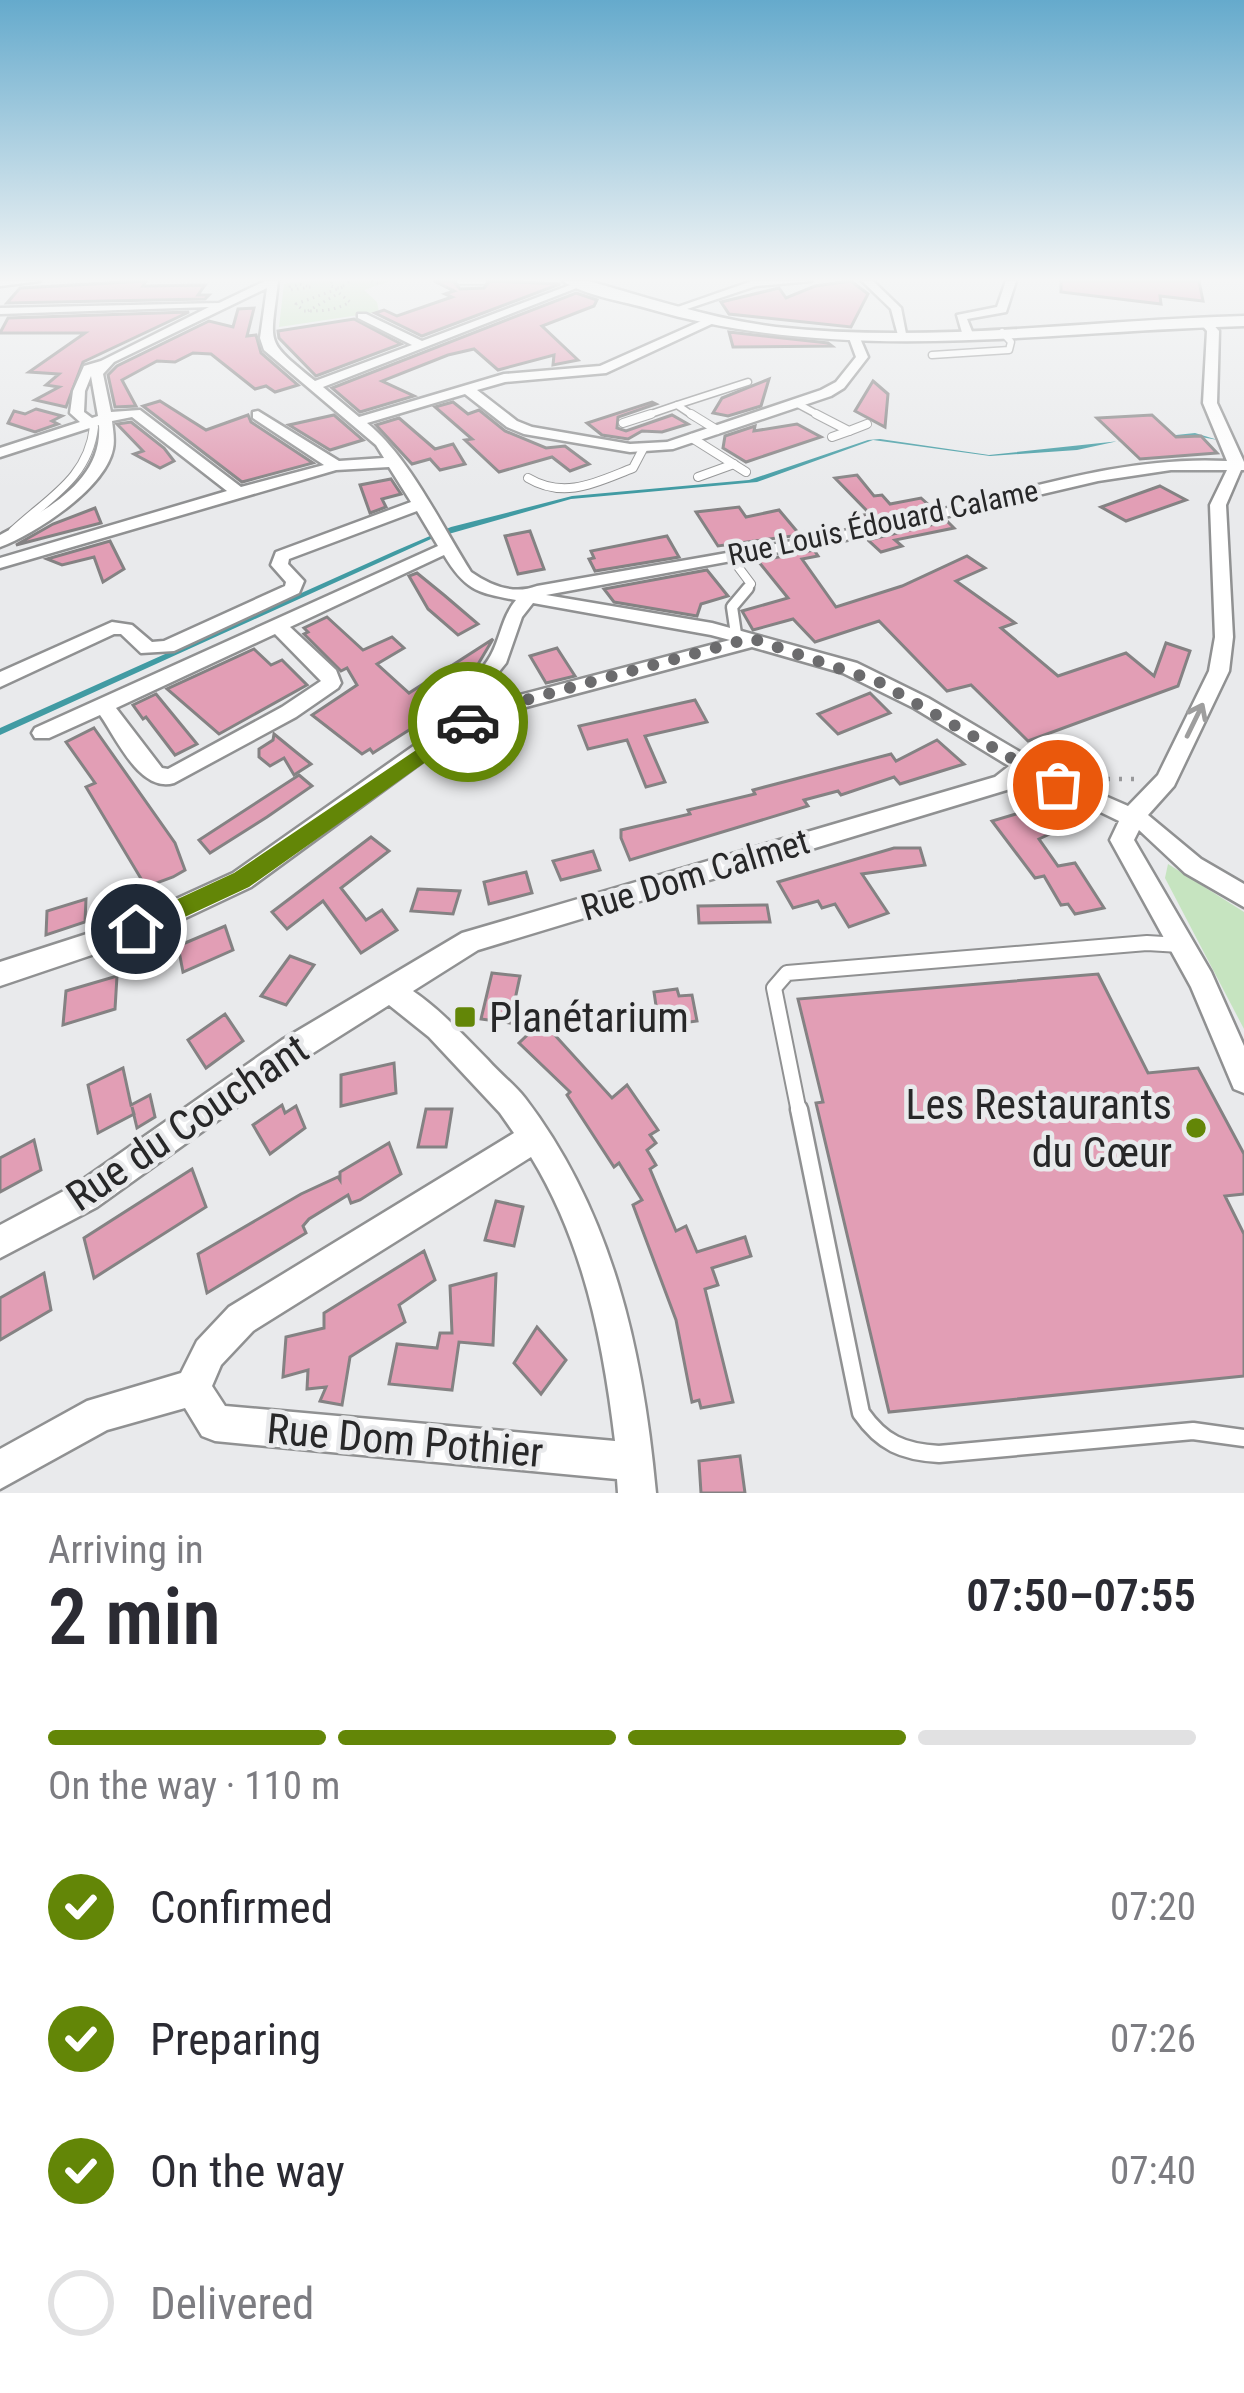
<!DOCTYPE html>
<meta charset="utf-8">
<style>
:root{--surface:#fff;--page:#f2f2f3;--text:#2b2b33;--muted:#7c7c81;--line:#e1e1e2;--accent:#638607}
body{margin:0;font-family:"Roboto Condensed",sans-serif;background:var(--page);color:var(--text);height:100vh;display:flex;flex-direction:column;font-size:45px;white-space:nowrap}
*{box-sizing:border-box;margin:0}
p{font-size:39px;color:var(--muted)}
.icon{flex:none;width:66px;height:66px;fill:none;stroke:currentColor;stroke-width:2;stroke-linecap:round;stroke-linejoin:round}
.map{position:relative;height:1493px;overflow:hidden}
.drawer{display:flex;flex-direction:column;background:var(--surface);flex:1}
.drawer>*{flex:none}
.pin{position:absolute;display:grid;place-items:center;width:102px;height:102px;color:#fff;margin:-51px;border:6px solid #fff;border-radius:50%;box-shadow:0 3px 12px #0007}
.courier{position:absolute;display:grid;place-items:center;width:120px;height:120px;margin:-60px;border:9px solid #638607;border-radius:50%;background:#fff;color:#222;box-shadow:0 3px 15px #0007}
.head em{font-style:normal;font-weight:600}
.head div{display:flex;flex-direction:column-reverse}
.head{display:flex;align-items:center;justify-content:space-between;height:204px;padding:0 48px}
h1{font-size:78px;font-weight:600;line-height:90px}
.bar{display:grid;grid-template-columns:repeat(4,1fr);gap:18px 12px;align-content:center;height:144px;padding:0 48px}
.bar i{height:15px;border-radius:9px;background:var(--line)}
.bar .current{background:var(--accent)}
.bar p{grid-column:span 4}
ol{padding:0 48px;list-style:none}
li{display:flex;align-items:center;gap:36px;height:132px}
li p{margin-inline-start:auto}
li .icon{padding:12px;border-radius:50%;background:var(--accent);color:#fff;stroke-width:4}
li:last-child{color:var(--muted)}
li i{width:66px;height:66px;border:6px solid var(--line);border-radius:50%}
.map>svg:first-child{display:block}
.green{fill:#c6e4c0}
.water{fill:#419ba3}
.building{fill:#e29eb5;stroke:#848283;stroke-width:3}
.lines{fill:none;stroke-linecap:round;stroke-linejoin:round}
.service-far4-casing{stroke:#909192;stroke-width:9}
.service-far3-casing{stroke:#909192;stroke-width:10}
.service-far2-casing{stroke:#909192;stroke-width:15}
.service-far1-casing{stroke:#909192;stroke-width:18}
.service-casing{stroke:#909192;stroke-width:21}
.minor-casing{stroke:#909192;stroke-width:5}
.primary-casing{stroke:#909192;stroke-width:5}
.path-far1{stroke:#98989a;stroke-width:3;stroke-dasharray:1.5 4.5;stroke-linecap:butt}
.path{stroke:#98989a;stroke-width:4.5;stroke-dasharray:3 9;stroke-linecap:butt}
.service-far4{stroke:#fff;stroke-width:6}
.service-far3{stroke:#fff;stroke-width:8}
.service-far2{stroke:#fff;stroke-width:10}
.service-far1{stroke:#fff;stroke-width:14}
.service{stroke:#fff;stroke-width:16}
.minor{fill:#fff;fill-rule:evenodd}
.primary{fill:#fff;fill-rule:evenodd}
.oneway{stroke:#9e9e9e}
.route{fill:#638607}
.done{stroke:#6b6b6d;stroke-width:12;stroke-dasharray:0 21.6}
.poi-dot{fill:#638607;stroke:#e9eaec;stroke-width:4.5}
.labels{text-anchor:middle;stroke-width:9;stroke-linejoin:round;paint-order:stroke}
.far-street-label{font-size:30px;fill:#272728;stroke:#e9eaec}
.street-label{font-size:36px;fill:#272728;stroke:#e9eaec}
.near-poi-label{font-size:42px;fill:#272728;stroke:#e9eaec;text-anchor:start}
.near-street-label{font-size:42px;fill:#272728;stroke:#e9eaec}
</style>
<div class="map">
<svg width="1244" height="1493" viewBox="0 0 1244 1493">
<rect width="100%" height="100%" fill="#e9eaec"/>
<g class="green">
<polygon points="302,281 390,281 364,290 377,302 379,312 279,327 284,284"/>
<polygon points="1168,864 1244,912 1244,1029 1165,878"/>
</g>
<polygon class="water" points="1195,433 1218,440 1195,436 1123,440 1077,450 990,456 873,440 757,482 571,499 431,539 0,735 0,728 395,551 451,527 572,496 749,480 868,440 880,439 989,455"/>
<g class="building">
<polygon points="146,281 143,286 205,285 198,295 209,295 205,299 7,303 20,288"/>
<polygon points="434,281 453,281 460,289 484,288 490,281 560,284 422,336 375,313 384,310 397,316 452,297 445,294 454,291"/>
<polygon points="851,281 868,294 851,327 729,314 721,302 779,288 786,298 815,286"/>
<polygon points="1061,281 1199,281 1203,301 1160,296 1161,304 1061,292"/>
<polygon points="576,293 597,300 594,306 542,326 578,360 553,365 554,355 498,370 474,349 448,355 382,381 414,396 360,412 332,388"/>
<polygon points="254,308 247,336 256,335 261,353 298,385 275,392 266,386 255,389 211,354 193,353 175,362 157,361 122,380 136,406 115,407 108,375 117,366 209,321 233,327 238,309"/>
<polygon points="189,312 83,362 66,407 35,400 59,387 46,385 59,374 29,372 85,333 0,333 8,318"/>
<polygon points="354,319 401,344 316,376 279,338 278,331"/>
<polygon points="729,332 828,343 832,346 733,347"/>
<polygon points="769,379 761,406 728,416 713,413 722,398"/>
<polygon points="873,381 888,394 885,427 855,411"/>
<polygon points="160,401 206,430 248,415 251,422 313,463 242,482 143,406"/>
<polygon points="453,402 468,414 479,410 505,431 546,448 565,446 589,464 570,471 552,457 499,472 465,440 472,439 435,407"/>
<polygon points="652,402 656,404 618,417 617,428 626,431 672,415 688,424 662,432 642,431 628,439 602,435 587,423"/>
<polygon points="36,409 62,416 52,421 58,424 35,432 8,423 14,411 25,414"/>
<polygon points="334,415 363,440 330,450 289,425"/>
<polygon points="1152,415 1176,437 1201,436 1217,453 1140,459 1097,418"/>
<polygon points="399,418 435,449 453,444 465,464 440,470 430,459 412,464 376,425"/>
<polygon points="131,422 164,448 174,461 160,468 134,454 143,451 117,424"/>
<polygon points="797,424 821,437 746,462 723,448 725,436 755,426 754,431"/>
<polygon points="857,475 874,496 882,495 890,504 921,498 931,507 856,524 851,517 870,514 835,478"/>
<polygon points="391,479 401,494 382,499 386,507 370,513 360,485"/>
<polygon points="1160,486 1186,500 1126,521 1101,507"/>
<polygon points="739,507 746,517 779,510 800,535 718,546 696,512"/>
<polygon points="95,508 101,523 16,545 53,524"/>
<polygon points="947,521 954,528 895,540 902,546 881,552 868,540"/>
<polygon points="530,531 544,569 518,574 505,536"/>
<polygon points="667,536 679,557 595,571 589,559 594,558 591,551"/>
<polygon points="110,541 124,569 103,582 94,557 62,565 47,559"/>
<polygon points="814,550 818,556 802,559 836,607 902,586 967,556 985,568 956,581 1015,623 1001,628 1058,676 1126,653 1154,676 1166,643 1190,651 1178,686 1028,741 971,685 947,691 879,621 815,642 793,619 753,630 742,611 788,598 758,561"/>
<polygon points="707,570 728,596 701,604 697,616 614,602 604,589"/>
<polygon points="417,573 444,595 478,624 458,635 428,609 409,576"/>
<polygon points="327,617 363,650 392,637 404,648 377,664 409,693 493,639 474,671 410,717 429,712 431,716 373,753 370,749 362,754 312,715 357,685 347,668 341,671 304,634 308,632 304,628"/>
<polygon points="557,648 575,676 546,683 530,656"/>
<polygon points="254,649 271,665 282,660 307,685 219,734 167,689"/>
<polygon points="870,693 890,713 838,734 818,714"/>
<polygon points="156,694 197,744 175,755 146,717 143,719 133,705"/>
<polygon points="695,700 707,722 645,736 665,782 646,787 627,740 588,749 579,726"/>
<polygon points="94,728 175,843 185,870 173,877 146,887 86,787 95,783 66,742"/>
<polygon points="274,734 296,752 311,764 294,775 284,758 270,766 259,757 259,749 273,740"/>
<polygon points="937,740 964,764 900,784 894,777 841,795 838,791 804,800 808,806 630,860 621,838 621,830 690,814 688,810 755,794 753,790 891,754 896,761"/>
<polygon points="299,775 312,786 267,817 210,853 199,840"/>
<polygon points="1036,808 1056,831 1039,839 1058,866 1075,863 1104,908 1075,914 1068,904 1061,905 1044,876 1035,878 992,821"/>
<polygon points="371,837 389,851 341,888 366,920 382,910 397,930 361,953 323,901 287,929 272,912"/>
<polygon points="894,848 920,848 925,865 862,874 888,913 849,927 835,904 822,908 818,901 793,908 778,882"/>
<polygon points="593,851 600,870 561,880 553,861"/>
<polygon points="526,872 532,893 489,904 484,882"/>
<polygon points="418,889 460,891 453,914 411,911"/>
<polygon points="86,899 85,922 46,935 47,911"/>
<polygon points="767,905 770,922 699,923 698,906"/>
<polygon points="225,926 233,950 183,972 178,946"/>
<polygon points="290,956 314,965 286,1005 261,996"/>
<polygon points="492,973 520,976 510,1023 481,1019"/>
<polygon points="1098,974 1148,1073 1198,1068 1244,1154 1244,1194 1225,1196 1244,1234 1244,1376 889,1412 816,1103 823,1102 798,999"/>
<polygon points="117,976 115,1009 63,1025 66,991"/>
<polygon points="677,989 679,996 692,995 697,1021 659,1026 654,992"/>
<polygon points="225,1014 243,1041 206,1068 188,1040"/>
<polygon points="542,1021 612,1098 627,1085 658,1130 650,1135 656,1143 647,1150 656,1165 650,1169 676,1231 686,1226 697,1252 745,1237 751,1256 712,1268 718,1285 705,1289 733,1402 701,1408 699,1400 692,1402 676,1320 633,1205 642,1200 619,1163 614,1167 567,1095 570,1092 519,1043"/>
<polygon points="394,1063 396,1093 341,1106 341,1075"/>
<polygon points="123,1068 131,1105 150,1095 155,1117 137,1128 132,1107 134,1114 98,1133 88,1085"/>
<polygon points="282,1105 285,1113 296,1106 305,1128 270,1154 253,1125"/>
<polygon points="426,1109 452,1109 446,1147 418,1147"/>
<polygon points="34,1140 41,1170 0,1192 0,1158"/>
<polygon points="389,1143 401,1174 360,1200 351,1203 348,1195 309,1219 303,1226 306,1233 207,1293 198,1254 301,1194 338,1177 340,1180 340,1172"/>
<polygon points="192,1169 206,1207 94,1278 84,1238"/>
<polygon points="496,1201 523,1207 514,1246 485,1240"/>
<polygon points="424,1251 435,1280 399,1305 405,1322 350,1357 342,1405 320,1401 326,1387 307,1389 308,1370 283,1377 286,1337 324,1328 324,1313"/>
<polygon points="44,1273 51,1310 0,1340 0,1298"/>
<polygon points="496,1274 493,1345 459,1342 452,1390 389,1384 397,1344 437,1348 440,1333 452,1333 450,1286"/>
<polygon points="537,1327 566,1360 541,1394 514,1363"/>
<polygon points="740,1456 745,1493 701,1493 699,1461"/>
</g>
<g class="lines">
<defs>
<g id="service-far4">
<polyline points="460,281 483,281"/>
<polyline points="932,355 1009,350 1011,342 1002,332"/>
<polyline points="796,403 822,417"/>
<polyline points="642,417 677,405"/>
<polyline points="695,417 677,405 748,382"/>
</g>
<g id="service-far3">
<polyline points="691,414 717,430"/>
<polyline points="816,414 849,431 867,424"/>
<polyline points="623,423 651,414"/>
<polyline points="832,437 849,431"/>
<polyline points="692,438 746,472"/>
<polyline points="698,477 734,464"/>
<path d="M528 478C565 500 597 482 633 468L643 449"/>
<path d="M13 531C48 498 88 479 94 427L88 422"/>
<polyline points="730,556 751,584 745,591"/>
</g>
<polyline id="service-far2" points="736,634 732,607 748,588"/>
<polyline id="service-far1" points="799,1112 774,988 787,973 1147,943 1180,945"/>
<path id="service" d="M799 1109 861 1413C882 1443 903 1452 939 1454L1193 1431 1244 1438"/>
<g id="minor">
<polygon points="0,281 40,281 0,286"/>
<path d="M265 281H278C271 347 263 338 315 381L412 345 358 318V314H366L422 341 578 282 587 284 323 387 359 417 504 374 600 366 708 318H716V322L606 373 505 382 477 390 517 421 532 427 630 444 667 442 821 390 836 382 856 357 849 338 859 336 868 357 844 388 831 396 673 449 630 452 524 434 507 427 465 394 367 423C410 458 441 525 471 572 491 586 514 595 537 586 660 564 783 545 905 518 1011 495 1118 455 1227 461L1203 403 1207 331 1199 322 1209 320 1219 331 1217 403 1244 462V470H1241L1226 505 1233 637 1229 671 1174 786 1148 815 1201 859 1244 884V907L1185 873 1139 830 1134 840 1211 972 1244 1046V1093L1234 1089 1191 987 1110 840 1119 821 1026 776 1010 789 478 950 413 991C441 1010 463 1035 487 1059 499 1073 514 1084 525 1098 613 1213 643 1352 656 1493H618L617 1479 215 1441 202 1436 185 1408 107 1430 0 1489V1449L87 1401 181 1373 197 1341 229 1307 514 1133 500 1113 429 1037 389 1005 302 1060 97 1207 0 1258V1225L75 1185 282 1040 462 933 995 777 1009 766 914 708 843 673 752 647 500 714 456 737 251 887 145 937 0 986V962L130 920 233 873 439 728C448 696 476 683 491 655 501 636 502 617 516 600 477 593 465 590 444 555L290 627 336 670 341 683 338 688 296 717 174 783C140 793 117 739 100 715L49 738H35L32 733 35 728 438 546 417 511 289 559 288 564 304 581 299 593 174 651 141 653 121 634H114L0 687V672L112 622 132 625 152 642 164 641 285 586 286 582 271 565 276 552 411 502 389 467 336 470 0 568V558L227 491 132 417 112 421C113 430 115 440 113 449 105 489 35 534 0 547V535C44 511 103 482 99 425L0 457V448L80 422 70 413 73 391 84 366 101 361 209 307 0 314V308L219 303ZM267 288 260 338 264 350 376 445 384 458 339 461 258 411 253 412V418L324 465 241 487 140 410 111 412 103 374 114 362ZM91 376 98 416 92 418 84 412 85 391ZM1171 470H1227L1210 505 1215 637 1209 671 1158 775 1128 806 1066 779 928 698 857 663 712 623 546 595 851 539 1098 481ZM533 603 711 635 730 640 493 702 464 715 506 663 522 617ZM275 634 321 681 282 707 168 769 162 768 116 708ZM531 1157C584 1244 603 1341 615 1441L225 1406 212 1386 221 1365 253 1331Z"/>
<polygon points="752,281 811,281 756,286 678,312 669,310"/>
<polygon points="862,281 873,281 901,308 907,339 899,339 891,309"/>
<polygon points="1006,281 1016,281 1006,312 967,319 973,334 963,336 957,315 997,307"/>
</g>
<path id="primary" d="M563 281H588C650 298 711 319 776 327 931 344 1088 320 1244 316V326C1044 331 845 366 650 309 623 301 585 296 563 281Z"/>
</defs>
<use href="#service-far4" class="service-far4-casing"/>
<use href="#service-far3" class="service-far3-casing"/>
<use href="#service-far2" class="service-far2-casing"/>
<use href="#service-far1" class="service-far1-casing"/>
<use href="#service" class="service-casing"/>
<use href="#minor" class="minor-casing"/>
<use href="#primary" class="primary-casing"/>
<g class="path-far1">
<polyline points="371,281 380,284"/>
<polyline points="332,282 330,286 339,288 351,281"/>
<polygon points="300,284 311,287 289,290 290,287"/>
<path d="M308 311 339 293 350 302C335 311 321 311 304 311L296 304 343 287"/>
</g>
<polyline class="path" points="1095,779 1138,779"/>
<use href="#service-far4" class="service-far4"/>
<use href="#service-far3" class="service-far3"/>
<use href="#service-far2" class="service-far2"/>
<use href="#service-far1" class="service-far1"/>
<use href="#service" class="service"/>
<use href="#minor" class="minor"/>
<use href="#primary" class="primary"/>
</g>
<defs><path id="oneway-shaft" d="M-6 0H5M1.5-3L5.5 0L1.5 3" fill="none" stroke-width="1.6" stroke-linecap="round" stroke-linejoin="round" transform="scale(3)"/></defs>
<use class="oneway" href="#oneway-shaft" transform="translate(1195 720) rotate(-64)"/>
<linearGradient id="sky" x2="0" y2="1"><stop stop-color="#65aacc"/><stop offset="0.57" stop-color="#f5f6f6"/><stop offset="1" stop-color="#f5f6f6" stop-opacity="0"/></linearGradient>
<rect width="1244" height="490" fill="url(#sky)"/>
<polygon class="route" points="468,715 477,722 475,727 249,887 144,936 128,936 128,922 234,873"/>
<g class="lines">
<polyline class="done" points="468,722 493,709 751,638 879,682 1058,785"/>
</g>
<g class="poi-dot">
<rect x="453" y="1005" width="24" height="24" rx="6"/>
<circle cx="1196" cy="1128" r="12"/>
</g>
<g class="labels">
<g class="far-street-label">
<text transform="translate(883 523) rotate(-12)" y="10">Rue Louis Édouard Calame</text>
</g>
<g class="street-label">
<text transform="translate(695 874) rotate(-17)" y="13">Rue Dom Calmet</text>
</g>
<g class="near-poi-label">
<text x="489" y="1032">Planétarium</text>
<text x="1172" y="1119" text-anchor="end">Les Restaurants<tspan x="1172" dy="48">du Cœur</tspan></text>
</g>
<g class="near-street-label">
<text transform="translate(187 1122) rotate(-34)" y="15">Rue du Couchant</text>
<text transform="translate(405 1440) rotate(5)" y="15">Rue Dom Pothier</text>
</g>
</g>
</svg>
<div class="pin" style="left:1058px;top:785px;background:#ea580c"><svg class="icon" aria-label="bag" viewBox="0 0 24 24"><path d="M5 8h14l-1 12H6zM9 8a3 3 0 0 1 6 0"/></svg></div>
<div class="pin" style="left:136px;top:929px;background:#1f2937"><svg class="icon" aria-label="home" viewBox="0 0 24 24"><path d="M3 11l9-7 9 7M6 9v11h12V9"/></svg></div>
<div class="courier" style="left:468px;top:722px"><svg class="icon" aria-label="car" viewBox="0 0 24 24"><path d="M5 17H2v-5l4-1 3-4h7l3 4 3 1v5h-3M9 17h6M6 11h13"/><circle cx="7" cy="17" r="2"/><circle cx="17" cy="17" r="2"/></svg></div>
</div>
<section class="drawer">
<div class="head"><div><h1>2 min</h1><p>Arriving in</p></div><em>07:50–07:55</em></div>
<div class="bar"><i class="current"></i><i class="current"></i><i class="current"></i><i></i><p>On the way · 110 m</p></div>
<ol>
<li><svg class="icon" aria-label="check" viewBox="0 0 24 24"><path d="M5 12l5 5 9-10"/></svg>Confirmed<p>07:20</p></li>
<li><svg class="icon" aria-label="check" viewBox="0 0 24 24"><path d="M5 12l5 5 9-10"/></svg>Preparing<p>07:26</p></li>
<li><svg class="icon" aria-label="check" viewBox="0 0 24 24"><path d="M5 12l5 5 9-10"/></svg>On the way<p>07:40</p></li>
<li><i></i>Delivered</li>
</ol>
</section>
